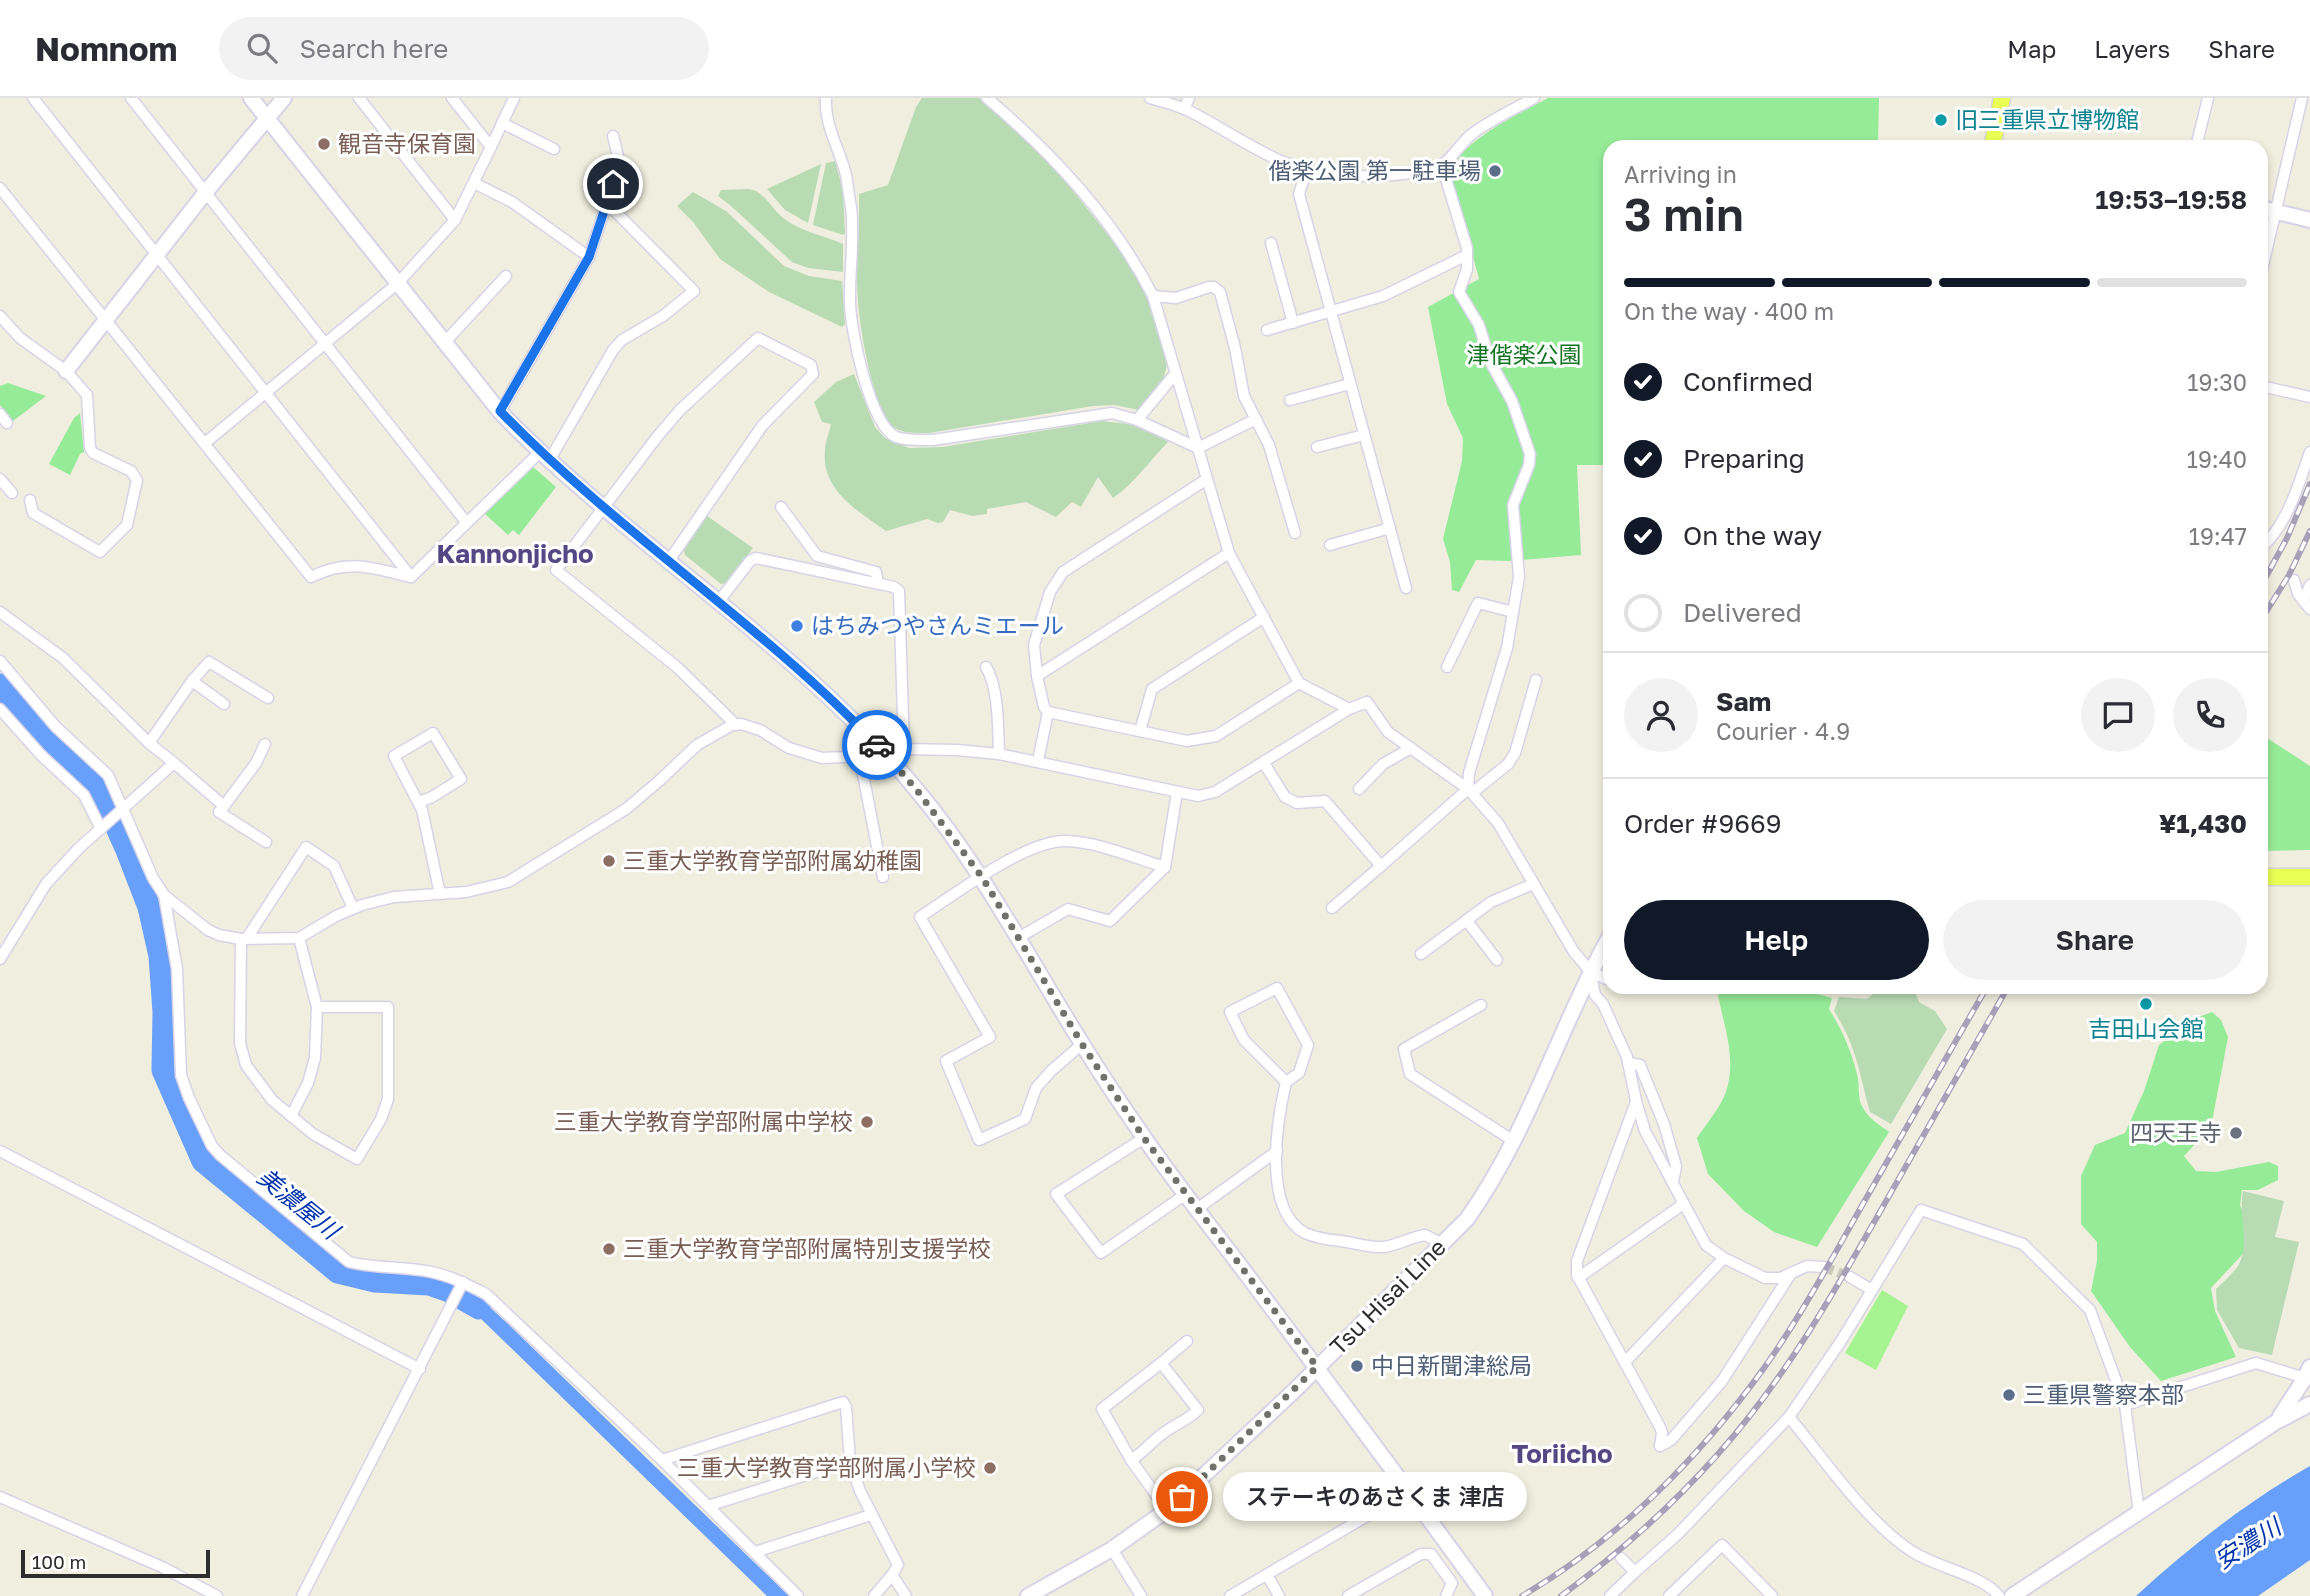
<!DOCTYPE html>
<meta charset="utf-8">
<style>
:root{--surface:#fff;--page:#f2f2f3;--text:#2b2b33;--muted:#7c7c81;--line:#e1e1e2;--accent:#111827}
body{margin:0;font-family:"Golos Text","Noto Sans JP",sans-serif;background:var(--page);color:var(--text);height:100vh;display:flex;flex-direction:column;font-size:26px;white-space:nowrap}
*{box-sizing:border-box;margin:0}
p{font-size:23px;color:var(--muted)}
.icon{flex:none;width:38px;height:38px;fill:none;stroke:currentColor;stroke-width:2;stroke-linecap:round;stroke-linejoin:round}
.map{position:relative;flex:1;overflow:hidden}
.details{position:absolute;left:1603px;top:42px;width:665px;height:854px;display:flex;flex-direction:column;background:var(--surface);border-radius:21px;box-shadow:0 4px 10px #0003}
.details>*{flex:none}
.scale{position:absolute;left:21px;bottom:18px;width:189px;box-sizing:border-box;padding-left:7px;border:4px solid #2d2d2d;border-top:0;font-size:19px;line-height:24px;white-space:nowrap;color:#2d2d2d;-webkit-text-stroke:5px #fff;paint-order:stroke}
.pin{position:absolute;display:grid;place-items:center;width:60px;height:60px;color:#fff;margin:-30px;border:4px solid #fff;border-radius:50%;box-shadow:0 2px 7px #0007}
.courier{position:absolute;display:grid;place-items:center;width:70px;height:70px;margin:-35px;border:5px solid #1a73e8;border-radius:50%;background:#fff;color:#222;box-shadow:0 2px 9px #0007}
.bubble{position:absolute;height:49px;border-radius:24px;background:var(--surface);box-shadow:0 4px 10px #0003;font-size:23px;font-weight:600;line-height:49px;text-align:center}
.summary em{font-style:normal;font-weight:600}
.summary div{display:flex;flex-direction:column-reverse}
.summary{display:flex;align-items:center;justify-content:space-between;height:119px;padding:0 21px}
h1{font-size:46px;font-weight:600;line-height:52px}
.bar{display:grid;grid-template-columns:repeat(4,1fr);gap:10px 7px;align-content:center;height:84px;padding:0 21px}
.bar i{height:9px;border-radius:5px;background:var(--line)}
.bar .on{background:var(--accent)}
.bar p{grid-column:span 4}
.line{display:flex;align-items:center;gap:18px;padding:0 21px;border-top:2px solid var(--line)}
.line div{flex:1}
.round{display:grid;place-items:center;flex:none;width:74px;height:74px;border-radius:37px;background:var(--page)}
ol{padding:0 21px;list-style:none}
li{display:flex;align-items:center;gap:21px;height:77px}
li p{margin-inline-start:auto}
li .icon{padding:7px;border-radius:50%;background:var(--accent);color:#fff;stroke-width:4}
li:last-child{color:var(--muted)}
li i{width:38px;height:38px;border:4px solid var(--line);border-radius:50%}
.primary-button{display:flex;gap:14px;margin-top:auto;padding:14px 21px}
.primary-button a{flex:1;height:80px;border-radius:42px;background:var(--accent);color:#fff;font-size:28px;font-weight:600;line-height:80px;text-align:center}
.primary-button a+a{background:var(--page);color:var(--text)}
header{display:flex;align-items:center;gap:42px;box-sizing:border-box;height:98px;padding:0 35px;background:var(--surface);border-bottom:2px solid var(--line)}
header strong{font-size:33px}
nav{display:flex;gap:38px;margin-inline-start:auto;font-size:24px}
.search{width:490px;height:63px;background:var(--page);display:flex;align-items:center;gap:18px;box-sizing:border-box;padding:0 24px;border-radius:38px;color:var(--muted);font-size:26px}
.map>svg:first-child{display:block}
.green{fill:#96eb98}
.cemetery{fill:#b9dbb4}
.pitch{fill:#a6f391}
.water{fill:#689ffb}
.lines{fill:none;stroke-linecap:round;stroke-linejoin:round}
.river{stroke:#689ffb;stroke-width:23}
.street-tunnel{stroke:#c9c8bb;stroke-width:10;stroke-dasharray:10 5;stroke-linecap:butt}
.street-casing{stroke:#d7d3e7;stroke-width:13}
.secondary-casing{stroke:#d7d3e7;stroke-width:18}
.primary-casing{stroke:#d5d5d5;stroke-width:19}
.street{stroke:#fff;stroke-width:10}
.secondary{stroke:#fff;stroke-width:14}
.primary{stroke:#e9ff54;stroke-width:16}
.rail-casing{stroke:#a6a0b9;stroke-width:6}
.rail{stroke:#fff;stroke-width:3.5;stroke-dasharray:10;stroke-linecap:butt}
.done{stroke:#71716b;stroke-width:7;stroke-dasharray:0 12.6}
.route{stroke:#1a73e8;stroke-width:9}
.culture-dot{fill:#0f9aa8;stroke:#fff;stroke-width:2.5}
.education-dot{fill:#8d6e63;stroke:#fff;stroke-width:2.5}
.service-dot{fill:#5c6f8a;stroke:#fff;stroke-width:2.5}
.shop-dot{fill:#3f7fe0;stroke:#fff;stroke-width:2.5}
.worship-dot{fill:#6b7280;stroke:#fff;stroke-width:2.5}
.labels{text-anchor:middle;stroke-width:6;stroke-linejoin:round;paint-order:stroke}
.culture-label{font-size:23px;fill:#0d838f;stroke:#fff;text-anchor:start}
.education-label{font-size:23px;fill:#785e54;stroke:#fff;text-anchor:start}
.service-label{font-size:23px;fill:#4e5e75;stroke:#fff;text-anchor:start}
.park-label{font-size:23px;fill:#137422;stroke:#fff}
.shop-label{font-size:23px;fill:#366cbe;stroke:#fff;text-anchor:start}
.worship-label{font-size:23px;fill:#5b616d;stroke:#fff;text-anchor:end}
.street-label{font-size:23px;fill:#2d2d2d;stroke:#fff}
.water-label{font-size:24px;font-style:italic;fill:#0034ae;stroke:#fff}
.quarter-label{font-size:26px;font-weight:bold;fill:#534884;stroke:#fff}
</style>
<header>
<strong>Nomnom</strong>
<div class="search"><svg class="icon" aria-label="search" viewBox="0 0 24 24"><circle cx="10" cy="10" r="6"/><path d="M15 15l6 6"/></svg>Search here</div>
<nav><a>Map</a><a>Layers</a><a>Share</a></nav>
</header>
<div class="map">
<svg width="2310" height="1498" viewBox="0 0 2310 1498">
<rect width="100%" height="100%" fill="#f0efdf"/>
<g class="green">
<path d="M1548 0H1879L1878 44 1887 49H1610V367H1577L1581 457 1509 463 1476 462 1459 494 1452 492 1450 464 1443 441 1462 363 1463 340 1447 306 1428 209 1479 181 1451 76C1458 43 1520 16 1548 0Z"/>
<polygon points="8,285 46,298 13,323 0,307 0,288"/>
<polygon points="80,315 84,354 80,356 70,377 49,366 74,320"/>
<polygon points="532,368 556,389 519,437 513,432 508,437 484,415"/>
<polygon points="2261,636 2310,668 2310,752 2261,753"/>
<path d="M1729 889H1791L1832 900 1829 911C1842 932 1851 952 1857 976 1860 986 1857 999 1862 1008 1868 1020 1878 1026 1889 1034L1817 1149 1774 1134 1744 1113 1708 1076 1697 1040C1706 1026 1720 1010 1726 994 1737 961 1724 929 1718 897Z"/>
<polygon points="2212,914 2221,922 2228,939 2211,1029 2184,1058 2196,1073 2216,1074 2269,1064 2278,1068 2278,1082 2258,1092 2242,1092 2240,1107 2254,1144 2211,1190 2215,1213 2236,1259 2161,1283 2130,1249 2091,1193 2097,1163 2097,1144 2081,1126 2081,1078 2095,1047 2125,1035 2144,993 2159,947 2196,920"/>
</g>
<g class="cemetery">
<path d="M922 0H979L1043 55 1136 172 1149 203 1167 266 1164 280 1139 312 1114 307 1093 308 929 335C916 335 902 336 892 328 873 311 860 230 858 204 855 168 860 132 859 96L888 87 916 9Z"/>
<polygon points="835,63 843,92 845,135 843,137 813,127 826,65"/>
<polygon points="821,66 808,125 785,112 767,91"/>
<path d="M749 91C764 93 771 110 782 119 800 134 824 137 843 146V174L808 170 792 164 731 108 718 98 721 92Z"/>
<polygon points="693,94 726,113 784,168 809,178 842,183 845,226 842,229 769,194 720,161 693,124 677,108"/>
<path d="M854 276 875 329 885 340 909 350 942 349 1102 323 1129 326 1169 343C1150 362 1135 385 1113 400L1098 379 1081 409 1072 404 1056 419 1026 404 987 411V416L972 418 950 412 943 424 938 425 927 421 886 433C859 414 821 392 825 353 825 345 829 335 831 326L822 324 814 304 836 284Z"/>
<polygon points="707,418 753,450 727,485 721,486 685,457 684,452"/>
<path d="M1881 889H1913L1919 904 1935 913 1947 931 1891 1026 1870 1014C1859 975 1857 949 1834 913L1839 899 1867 901Z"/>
<path d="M2243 1093 2284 1103 2275 1139 2299 1144 2272 1257 2239 1250 2217 1212 2216 1191C2223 1184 2234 1175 2239 1166 2250 1145 2238 1116 2243 1093Z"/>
</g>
<polygon class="pitch" points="1882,1192 1908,1208 1876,1272 1845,1255"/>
<g class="water">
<polygon points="466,1192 483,1203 506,1224 789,1498 767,1498 477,1217 458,1206"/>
<path d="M2310 1368V1462L2258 1498H2136C2189 1449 2247 1404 2310 1368Z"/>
</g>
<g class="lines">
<polyline class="river" points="0,587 46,640 93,684 102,696 127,752 149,809 160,858 164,914 163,972 203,1063 338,1174 375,1183 429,1186 449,1193 479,1210"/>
<polyline class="street-tunnel" points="1824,1169 1850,1179"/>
<defs>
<g id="street">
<polyline points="33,0 411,479"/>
<polyline points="131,0 466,424"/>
<polyline points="359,0 455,122"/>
<path d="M826 0C824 27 840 52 846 77 848 88 849 99 851 109 855 141 849 174 850 206 851 234 870 327 896 339 908 343 921 342 933 342L1112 315 1137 322 1198 350 1256 321"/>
<path d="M987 0C1052 55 1114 121 1153 198L1229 455 1299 585 1349 611"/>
<path d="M1150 0C1163 4 1178 7 1191 14 1221 29 1250 50 1281 63 1328 82 1387 82 1436 70 1451 64 1459 46 1472 36 1490 22 1513 12 1534 0"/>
<polyline points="1184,11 1189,0"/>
<polyline points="502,25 554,51"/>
<polyline points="491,49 514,0"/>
<polyline points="2196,49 2208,0"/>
<polyline points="1307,71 1299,96 1406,490"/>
<polyline points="474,85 512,104 589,159"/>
<path d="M0 90 311 479C348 460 373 470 411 479"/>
<polyline points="1271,145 1293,225"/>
<polyline points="2261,176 2302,0"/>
<polyline points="1153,198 1176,200 1209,189 1214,189 1220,194 1235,250 1244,298 1269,347 1295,435"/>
<polyline points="0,218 20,240 66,273 87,297 90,350 93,355 131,373 137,382 127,427 100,454 33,415 30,402"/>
<polyline points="1267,232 1383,198 1467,157"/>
<polyline points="444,245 506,178"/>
<polyline points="2261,288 2310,299"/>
<polyline points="1290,302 1350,286"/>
<polyline points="500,314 589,159 620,66 613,38"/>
<polyline points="0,316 7,325"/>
<polyline points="1137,322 1175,276"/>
<polyline points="205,345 398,185 455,122 491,49 452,0"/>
<polyline points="1317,349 1364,337"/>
<polyline points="549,363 613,252 622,242 663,218 694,193 607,105"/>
<polyline points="0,381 12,395"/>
<polyline points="781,409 817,458 876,474 878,486"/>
<path d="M2261 444 2263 448C2288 425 2299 385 2310 354"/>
<polyline points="1330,447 1390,430"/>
<polyline points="668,464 762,328 813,276 811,267 758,240 680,312 657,339 556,472 678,570 736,627"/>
<polyline points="411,479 540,354"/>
<polyline points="2294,482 2298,496 2310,511"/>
<polyline points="2304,502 2310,487"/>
<polyline points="719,503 750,463 756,460 894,489 899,493 904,651"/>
<polyline points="0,514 63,560 149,645 174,665 79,750 46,786 0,861"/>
<polyline points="0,563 56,629 108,677 153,780 164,797 208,832 219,837 241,841 299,840 336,818 362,807 394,799 466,794 508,784 626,711 659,683 697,647 732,627 741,626 760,632 789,650 822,660 844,659 882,651 904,651 957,652 999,656 1198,698 1215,694 1349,611 1367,604 1388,634 1468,691 1498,725 1574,854 1590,873 1606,881 1610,879"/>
<path d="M986 569C999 590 998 631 999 656"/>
<polyline points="1447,569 1478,505 1513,514"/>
<polyline points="1037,578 1229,455"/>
<polyline points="192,583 224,606"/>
<polyline points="0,611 41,657 84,697 101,731"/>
<polyline points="1048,614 1187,643 1216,638 1299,585"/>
<polyline points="1140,633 1152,591 1264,519"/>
<polyline points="149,645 192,583 209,564 268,600"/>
<polyline points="859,656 883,779"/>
<polyline points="1038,663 1048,614 1044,609 1037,578 1034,547 1050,494 1063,474 1207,381"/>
<polyline points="174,665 224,708 256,665 265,646"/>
<polyline points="1264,665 1285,699 1297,705 1325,703 1381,768 1468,691 1469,675 1507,550 1519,479 1513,407 1529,367 1530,356 1512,303 1490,263 1479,227 1459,194 1467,171 1467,150 1442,68"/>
<polyline points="1359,691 1383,666 1411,650"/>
<polyline points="1472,695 1508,666 1515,655 1536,582"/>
<polyline points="419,704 432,699 461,681 433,635 394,658 422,712 440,796"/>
<polyline points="224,708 219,714 266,744"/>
<path d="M164 797 177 871 181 977 189 1000 212 1048 220 1057 349 1164C376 1171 404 1168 431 1174 451 1178 468 1187 486 1196L662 1362 798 1498"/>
<polyline points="1332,810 1381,768"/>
<polyline points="1467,823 1497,862"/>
<polyline points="247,840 306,749 334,768 353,810"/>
<polyline points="1018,840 1068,811 1110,823 1165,769 1177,694"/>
<polyline points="241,841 240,945 246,967 272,1002 313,1036 357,1061 381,1021 388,1001 388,909 317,909"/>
<polyline points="1421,856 1491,804 1533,786"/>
<polyline points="1591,876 1595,897 1603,906 1627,959 1636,1003 1645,1033 1706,1147 1724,1160 1765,1180 1780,1180 1807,1168 1824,1169"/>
<polyline points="1481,907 1404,951 1410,976 1515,1044"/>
<path d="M1082 946 1051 973 1036 990 1025 1021 979 1042 946 963 990 939 920 819C955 796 1026 742 1066 743 1099 744 1134 760 1165 769"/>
<polyline points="1628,965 1640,967 1664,1026 1676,1068 1673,1084"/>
<path d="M1286 984 1299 975 1308 947 1277 890 1230 914 1244 942 1286 984C1277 1022 1262 1112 1305 1135 1316 1140 1329 1142 1341 1143 1355 1145 1370 1150 1384 1149 1398 1147 1411 1139 1425 1137L1443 1146"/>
<polyline points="1636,1004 1577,1163 1577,1177 1660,1329 1662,1335 1660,1348"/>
<polyline points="291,1018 308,985 315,960 317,909 299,840"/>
<polyline points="1144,1040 1056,1096 1101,1155 1186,1096"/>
<polyline points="0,1053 420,1271"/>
<polyline points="1197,1111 1277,1053"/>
<polyline points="1850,1179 1872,1192"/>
<polyline points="1578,1180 1679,1109 1682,1104"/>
<polyline points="1625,1264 1724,1160"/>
<polyline points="1161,1265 1187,1243"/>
<polyline points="2125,1307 2256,1265 2305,1280"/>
<path d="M1789 1319C1824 1361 1867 1425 1913 1454 1938 1470 1982 1477 1999 1498"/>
<polyline points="1660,1348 1671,1342 1722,1283 1790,1177"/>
<polyline points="662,1362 843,1304 846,1309 850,1363 860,1393 898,1467 892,1477 906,1498"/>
<path d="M1131 1362C1143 1355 1150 1345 1161 1337 1173 1327 1187 1323 1198 1312L1161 1265 1102 1311 1131 1362 1167 1412"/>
<polyline points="0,1399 162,1469 217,1498"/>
<polyline points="708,1408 850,1363"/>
<polyline points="1112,1451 1141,1498"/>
<polyline points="755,1454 871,1417"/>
<polyline points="1635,1474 1678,1436 1789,1319 1841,1243 1921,1112 2023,1146 2090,1212 2125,1307 2139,1415"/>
<polyline points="1267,1477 1279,1498"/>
<polyline points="302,1498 463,1184"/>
<polyline points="874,1498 892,1477"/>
<polyline points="1230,1498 1408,1394"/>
<polyline points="1348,1498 1421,1456 1431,1456 1452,1485 1446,1498"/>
<polyline points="1610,1498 1635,1474 1621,1460"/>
<polyline points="1669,1498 1722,1447 1772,1498"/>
</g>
<g id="secondary">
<path d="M251 0 500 314C630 448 795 545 915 690 981 768 1027 858 1081 944 1100 975 1120 1005 1141 1035 1176 1087 1216 1135 1253 1185 1331 1289 1409 1393 1485 1498"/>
<polyline points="2261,110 2310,122"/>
<polyline points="66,273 205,95 284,0"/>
<polyline points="2280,1318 2305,1280 2310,1269"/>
<path d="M1028 1498 1112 1451 1167 1412 1296 1291 1467 1121C1529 1034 1558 931 1610 838"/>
<polyline points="2012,1498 2276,1324 2310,1306"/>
</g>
<g id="primary">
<polyline points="1992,49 2002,0"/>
<polyline points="2261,779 2310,779"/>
</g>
</defs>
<use href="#street" class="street-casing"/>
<use href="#secondary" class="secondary-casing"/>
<use href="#primary" class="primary-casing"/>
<use href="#street" class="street"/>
<use href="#secondary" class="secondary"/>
<use href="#primary" class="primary"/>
<defs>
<g id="rail">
<polyline points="2261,488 2287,440 2310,386"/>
<polyline points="2261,522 2289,477 2310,433"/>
<path d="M1522 1498C1618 1442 1700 1359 1764 1270 1803 1215 1835 1155 1868 1097 1908 1027 1947 958 1987 889"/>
<path d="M1561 1498C1618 1456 1671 1409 1718 1356 1785 1281 1835 1193 1885 1105 1926 1033 1967 961 2008 889"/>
</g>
</defs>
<use href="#rail" class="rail-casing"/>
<use href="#rail" class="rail"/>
</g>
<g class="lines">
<polyline class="done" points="877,647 916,691 982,779 1082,946 1144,1040 1317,1269 1182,1399"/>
<path class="route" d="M613 86 589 159 500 313C617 434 761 525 877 647"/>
</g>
<g class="culture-dot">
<circle cx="1941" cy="22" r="7"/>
<circle cx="2146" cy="906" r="7"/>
</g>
<g class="education-dot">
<circle cx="324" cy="46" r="7"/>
<circle cx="609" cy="763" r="7"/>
<circle cx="867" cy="1024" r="7"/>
<circle cx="609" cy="1151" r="7"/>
<circle cx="990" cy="1370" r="7"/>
</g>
<g class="service-dot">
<circle cx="1495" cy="73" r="7"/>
<circle cx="1357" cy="1268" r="7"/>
<circle cx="2009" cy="1297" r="7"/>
</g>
<circle class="shop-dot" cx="797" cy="528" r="7"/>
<circle class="worship-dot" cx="2236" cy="1035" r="7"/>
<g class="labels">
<g class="culture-label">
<text x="1955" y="30">旧三重県立博物館</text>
<text x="2146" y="939" text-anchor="middle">吉田山会館</text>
</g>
<g class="education-label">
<text x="338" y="54">観音寺保育園</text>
<text x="623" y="771">三重大学教育学部附属幼稚園</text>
<text x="853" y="1032" text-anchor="end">三重大学教育学部附属中学校</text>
<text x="623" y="1159">三重大学教育学部附属特別支援学校</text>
<text x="976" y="1378" text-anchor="end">三重大学教育学部附属小学校</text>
</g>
<g class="service-label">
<text x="1481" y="81" text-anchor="end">偕楽公園 第一駐車場</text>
<text x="1371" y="1276">中日新聞津総局</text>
<text x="2023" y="1305">三重県警察本部</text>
</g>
<g class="park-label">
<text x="1524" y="265">津偕楽公園</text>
</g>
<g class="shop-label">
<text x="811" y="536">はちみつやさんミエール</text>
</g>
<g class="worship-label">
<text x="2222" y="1043">四天王寺</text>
</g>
<g class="street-label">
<text transform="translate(1388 1199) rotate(-45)" y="8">Tsu Hisai Line</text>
</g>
<g class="water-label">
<text transform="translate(298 1106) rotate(39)" y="8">美濃屋川</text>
<text transform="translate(2248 1446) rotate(-32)" y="8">安濃川</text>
</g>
<g class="quarter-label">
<text x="515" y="465">Kannonjicho</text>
<text x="1562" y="1365">Toriicho</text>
</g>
</g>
</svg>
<div class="scale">100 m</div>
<div class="pin" style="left:1182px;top:1399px;background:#ea580c"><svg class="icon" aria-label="bag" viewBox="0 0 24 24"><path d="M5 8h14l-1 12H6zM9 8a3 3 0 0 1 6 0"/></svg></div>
<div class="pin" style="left:613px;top:86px;background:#1f2937"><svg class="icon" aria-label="home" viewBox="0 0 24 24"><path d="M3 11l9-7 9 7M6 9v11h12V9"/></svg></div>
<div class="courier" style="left:877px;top:647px"><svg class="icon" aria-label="car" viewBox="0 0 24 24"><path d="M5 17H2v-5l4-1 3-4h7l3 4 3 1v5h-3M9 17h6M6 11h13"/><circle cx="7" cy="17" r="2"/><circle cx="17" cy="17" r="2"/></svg></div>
<div class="bubble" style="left:1223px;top:1374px;width:304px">ステーキのあさくま 津店</div>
<section class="details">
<div class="summary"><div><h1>3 min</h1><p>Arriving in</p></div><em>19:53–19:58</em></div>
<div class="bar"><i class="on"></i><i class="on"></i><i class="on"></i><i></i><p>On the way · 400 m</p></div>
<ol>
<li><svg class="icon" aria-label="check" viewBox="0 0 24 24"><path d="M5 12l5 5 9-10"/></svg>Confirmed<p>19:30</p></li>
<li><svg class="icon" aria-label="check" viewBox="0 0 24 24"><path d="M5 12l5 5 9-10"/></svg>Preparing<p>19:40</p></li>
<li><svg class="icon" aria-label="check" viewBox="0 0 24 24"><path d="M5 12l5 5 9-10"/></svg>On the way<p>19:47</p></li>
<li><i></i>Delivered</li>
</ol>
<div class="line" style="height:126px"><a class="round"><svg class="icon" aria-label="person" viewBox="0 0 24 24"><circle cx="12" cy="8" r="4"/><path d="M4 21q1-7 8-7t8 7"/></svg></a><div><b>Sam</b><p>Courier · 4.9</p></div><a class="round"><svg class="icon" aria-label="chat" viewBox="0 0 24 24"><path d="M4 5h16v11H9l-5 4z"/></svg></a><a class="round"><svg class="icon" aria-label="phone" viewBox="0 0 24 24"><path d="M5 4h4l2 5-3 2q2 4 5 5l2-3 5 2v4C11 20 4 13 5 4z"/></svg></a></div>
<div class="line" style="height:91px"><div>Order #9669</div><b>¥1,430</b></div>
<div class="primary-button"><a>Help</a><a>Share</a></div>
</section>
</div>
